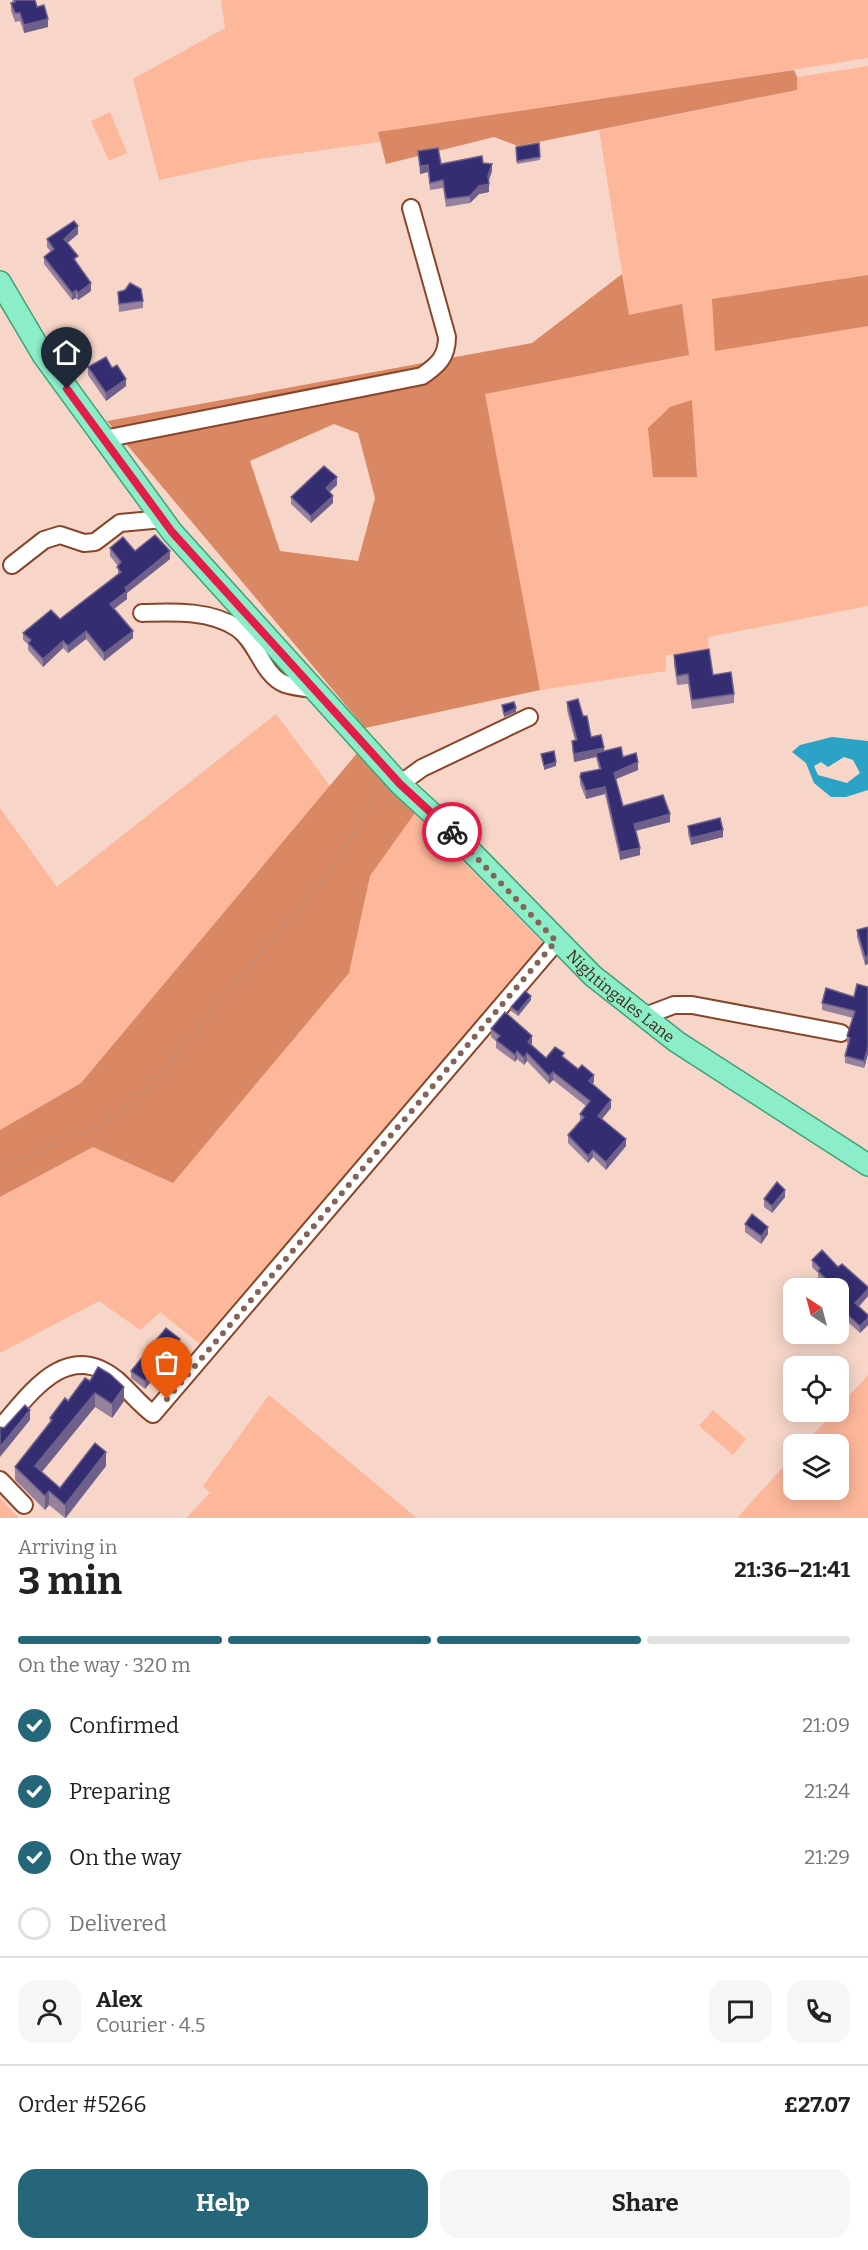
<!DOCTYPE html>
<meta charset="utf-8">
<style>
:root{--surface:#fff;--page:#f6f6f6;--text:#222;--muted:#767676;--line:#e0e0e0;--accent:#26667b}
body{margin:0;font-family:Bitter,serif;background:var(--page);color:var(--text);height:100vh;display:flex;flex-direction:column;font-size:22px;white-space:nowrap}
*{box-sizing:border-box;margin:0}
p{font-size:20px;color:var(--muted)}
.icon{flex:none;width:33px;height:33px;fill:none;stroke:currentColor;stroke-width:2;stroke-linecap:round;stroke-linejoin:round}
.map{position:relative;height:1518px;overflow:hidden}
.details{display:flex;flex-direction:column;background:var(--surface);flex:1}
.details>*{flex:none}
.needle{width:39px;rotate:324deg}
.buttons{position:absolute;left:783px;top:1278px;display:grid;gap:12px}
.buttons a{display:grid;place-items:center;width:66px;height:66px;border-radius:12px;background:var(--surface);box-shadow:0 3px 15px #0003;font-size:30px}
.pin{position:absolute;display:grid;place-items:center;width:51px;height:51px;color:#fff;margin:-62px -26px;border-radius:50% 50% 50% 0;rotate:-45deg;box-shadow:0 0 6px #0007}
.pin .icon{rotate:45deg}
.courier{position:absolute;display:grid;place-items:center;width:60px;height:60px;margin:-30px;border:4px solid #e11d48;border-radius:50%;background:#fff;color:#222;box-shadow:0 2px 8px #0007}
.summary em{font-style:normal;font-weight:700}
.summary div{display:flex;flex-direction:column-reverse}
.summary{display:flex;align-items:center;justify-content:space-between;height:102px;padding:0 18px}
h1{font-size:39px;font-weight:700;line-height:45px}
.bar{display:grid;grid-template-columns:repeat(4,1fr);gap:9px 6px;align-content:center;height:72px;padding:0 18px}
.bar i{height:8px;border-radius:4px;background:var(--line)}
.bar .selected{background:var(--accent)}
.bar p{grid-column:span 4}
.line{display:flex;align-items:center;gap:15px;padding:0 18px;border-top:2px solid var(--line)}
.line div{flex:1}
.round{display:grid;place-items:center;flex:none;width:63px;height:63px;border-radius:18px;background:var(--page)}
ol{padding:0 18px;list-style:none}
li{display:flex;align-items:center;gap:18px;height:66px}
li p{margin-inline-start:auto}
li .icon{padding:6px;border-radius:50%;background:var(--accent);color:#fff;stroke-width:4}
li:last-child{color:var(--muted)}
li i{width:33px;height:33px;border:3px solid var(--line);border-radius:50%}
.action{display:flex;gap:12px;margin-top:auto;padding:12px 18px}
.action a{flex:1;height:69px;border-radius:18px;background:var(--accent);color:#fff;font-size:24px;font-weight:700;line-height:69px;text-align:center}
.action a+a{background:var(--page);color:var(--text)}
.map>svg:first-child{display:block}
.green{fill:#fdb79b}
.forest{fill:#da8764;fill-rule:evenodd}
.water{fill:#2ca3c6;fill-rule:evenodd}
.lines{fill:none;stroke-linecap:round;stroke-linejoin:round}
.minor-casing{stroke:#884528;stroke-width:20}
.major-casing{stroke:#41a074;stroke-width:24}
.path{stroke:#b49487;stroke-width:2;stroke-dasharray:3 4.5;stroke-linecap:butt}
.minor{stroke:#fff;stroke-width:16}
.major{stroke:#8ceec9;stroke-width:21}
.wall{fill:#96829d}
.shaded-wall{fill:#6e608b}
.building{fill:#342d71;stroke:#6e608b;stroke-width:1.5}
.done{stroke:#836457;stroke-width:6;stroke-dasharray:0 10.8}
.route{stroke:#e11d48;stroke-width:8}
.labels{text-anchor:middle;stroke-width:6;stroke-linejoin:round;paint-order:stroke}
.street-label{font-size:16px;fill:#442619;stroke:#f7d6c9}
</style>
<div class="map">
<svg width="868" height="1518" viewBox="0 0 868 1518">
<rect width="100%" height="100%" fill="#f7d6c9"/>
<g class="green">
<polygon points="221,0 868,0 868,58 521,112 520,122 246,161 159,180 133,79 225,28"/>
<polygon points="868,66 868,275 713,299 868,326 868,606 708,637 709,652 666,655 666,671 540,690 484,394 689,355 629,316 599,130 797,90 797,77"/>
<polygon points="110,112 127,153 109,161 91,121"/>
<polygon points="276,714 330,786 81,1083 0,1130 0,808 57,887"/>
<polygon points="415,813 543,943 201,1345 160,1312 140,1330 99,1301 0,1353 0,1197 93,1146 349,973 370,876"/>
<polygon points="868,1375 868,1518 737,1518 793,1456 794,1490 838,1490 838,1444 804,1444 835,1412 838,1412 839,1407"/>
<polygon points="269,1395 406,1509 417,1518 186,1518 210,1493 203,1486"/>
<polygon points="713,1410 746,1439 733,1455 699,1426"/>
<polygon points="0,1498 19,1518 0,1518"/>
</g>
<g class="forest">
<polygon points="794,70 797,77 797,90 518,146 494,137 386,164 378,132"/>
<path d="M622 274 629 315 682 304 689 355 485 394 540 690 365 728 107 421 532 343ZM334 424 358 433 375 498 358 561 280 551 250 461Z"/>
<polygon points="868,275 868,326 715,351 712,299"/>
<polygon points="692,400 697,477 653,477 648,428 670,407"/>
<polygon points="358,752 415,813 370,876 349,973 173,1183 93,1147 0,1197 0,1130 81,1083"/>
</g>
<path class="water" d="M832 737 868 741V790L846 797H831L814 783 806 763 792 752 800 745ZM844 757 853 760 860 773 847 783 818 775 814 766 821 762 828 767Z"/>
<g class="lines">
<defs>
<g id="minor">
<path d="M104 439 422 376C438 365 447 357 447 337L411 208"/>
<polyline points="12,565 44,540 60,535 84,543 95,542 120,523 163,519"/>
<path d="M142 613C173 612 210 610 237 628 257 641 263 676 285 684 294 687 304 688 313 689"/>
<polyline points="400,784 422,768 529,717"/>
<polyline points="450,830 469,825"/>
<polyline points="645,1016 674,1005 692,1005 841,1033"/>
<path d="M0 1428C30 1394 66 1339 116 1379 129 1390 139 1404 153 1414L557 941"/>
<polyline points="0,1480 24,1505"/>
</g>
<g id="major">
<path id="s1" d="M0 282 43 355 172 532 400 784 450 830 593 976 677 1042 868 1165"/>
</g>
</defs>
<use href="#minor" class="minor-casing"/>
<use href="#major" class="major-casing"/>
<polyline class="path" points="0,1168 103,1124 148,1087 319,885 381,789"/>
<use href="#minor" class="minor"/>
<use href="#major" class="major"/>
</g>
<g class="wall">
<polygon points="12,0 35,0 37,7 48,27 24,33 20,21 15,22 11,11 11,3 13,2"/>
<polygon points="539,143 540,160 517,164 516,150"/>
<polygon points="418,151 441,164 483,163 492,171 488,181 489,192 479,194 470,203 446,207 443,188 430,190 428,172 420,174"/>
<polygon points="78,234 67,243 91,291 78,300 76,298 72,300 44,264 44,257 51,252 47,247 47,239"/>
<polygon points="118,292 143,301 143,308 119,312"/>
<polygon points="88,367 112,368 126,386 106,401 88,375"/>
<polygon points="337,485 329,492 333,503 311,523 291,504 291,497"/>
<polygon points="110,548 135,551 170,559 127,593 127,599 114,609 133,638 104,661 86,639 68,653 63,648 43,667 28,650 28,644 23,640 23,633 60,619 118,575 118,566 110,556"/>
<polygon points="674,655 713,675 734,694 734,703 692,709 688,684 677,685 674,664"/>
<polygon points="567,702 583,716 591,737 604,751 623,757 638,770 615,779 623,806 670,822 636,831 640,855 620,860 605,794 586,799 580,784 580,777 599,769 596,757 574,762 572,749 572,741 575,741 567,710"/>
<polygon points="688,826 723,837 691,845 688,834"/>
<polygon points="868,927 868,964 865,965 857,937 857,930"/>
<polygon points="868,987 868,1054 864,1068 845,1063 845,1056 848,1043 847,1043 847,1036 853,1018 822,1010 822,1003 854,997"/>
<polygon points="531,1000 518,1016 511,1011 511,1007"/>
<polygon points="491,1029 532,1044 531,1045 546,1058 564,1058 594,1082 592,1084 611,1108 601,1119 626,1146 606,1170 593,1157 588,1163 568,1143 568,1135 580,1121 580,1114 586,1106 553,1080 549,1084 527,1061 524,1065 517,1059 515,1062 496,1048 496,1041 491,1037"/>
<polygon points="785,1197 772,1213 764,1207 764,1199"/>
<polygon points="745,1224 768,1234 761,1244 745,1232"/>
<polygon points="812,1260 838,1267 868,1287 868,1296 859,1307 868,1315 868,1325 860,1333 839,1314 839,1307 843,1303 838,1299 838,1288 828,1288 818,1278 818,1273 812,1267"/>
<polygon points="180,1346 145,1389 131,1378 131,1371"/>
<polygon points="85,1378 124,1401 112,1418 95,1407 42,1472 60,1488 106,1466 66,1518 65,1518 49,1505 45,1510 15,1480 15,1467 50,1423 50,1418 68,1401"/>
</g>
<g class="shaded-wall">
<polygon points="48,19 48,27 24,33 24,25"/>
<polygon points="492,164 492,171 488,183 488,176"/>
<polygon points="428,165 428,172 420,174 420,166"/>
<polygon points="489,184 489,192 479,194 470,203 470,196 479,186"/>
<polygon points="78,226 78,234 64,246 64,239"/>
<polygon points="91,283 91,291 78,300 78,293"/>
<polygon points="76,290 76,298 72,300 72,293"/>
<polygon points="126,379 126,386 106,401 106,393"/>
<polygon points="337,477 337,485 326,495 326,488"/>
<polygon points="333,496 333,503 311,523 311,516"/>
<polygon points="170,551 170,559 127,593 127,599 110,612 110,604 125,588"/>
<polygon points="86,631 86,639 68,653 68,646"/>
<polygon points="133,631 133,638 104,661 104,653"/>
<polygon points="63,641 63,648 43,667 43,659"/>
<polygon points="516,708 516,712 504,717 504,714"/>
<polygon points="604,748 604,755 596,753 596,757 574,762 574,754"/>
<polygon points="556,762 556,766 544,770 544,766"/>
<polygon points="638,762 638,770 614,780 614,773"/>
<polygon points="605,787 605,794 586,799 586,791"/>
<polygon points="670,814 670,822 634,831 634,824"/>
<polygon points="723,830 723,837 691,845 691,838"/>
<polygon points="640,848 640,855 620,860 620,852"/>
<polygon points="868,956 868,964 865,965 865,957"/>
<polygon points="531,996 531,1000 518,1016 518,1012"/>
<polygon points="532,1036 532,1044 528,1050 528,1042"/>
<polygon points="868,1047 868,1054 864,1068 864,1061"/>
<polygon points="517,1051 517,1059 515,1062 515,1055"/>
<polygon points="527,1053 527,1061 524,1065 524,1058"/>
<polygon points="553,1072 553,1080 549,1084 549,1076"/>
<polygon points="594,1075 594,1082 589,1088 589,1081"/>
<polygon points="611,1100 611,1108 598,1124 598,1116"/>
<polygon points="626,1139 626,1146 606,1170 606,1162"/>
<polygon points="593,1150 593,1157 588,1163 588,1156"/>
<polygon points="785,1190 785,1197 772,1213 772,1206"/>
<polygon points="768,1227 768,1234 761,1244 761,1236"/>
<polygon points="868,1289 868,1296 855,1310 855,1303"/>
<polygon points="868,1318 868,1325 860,1333 860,1326"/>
<polygon points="180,1339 180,1346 145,1389 145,1381"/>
<polygon points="124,1387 124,1401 112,1418 112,1404"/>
<polygon points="95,1393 95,1407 35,1480 35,1466"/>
<polygon points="30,1410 30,1420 0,1457 0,1447"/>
<polygon points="106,1452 106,1466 65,1518 65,1505"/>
<polygon points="49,1491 49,1505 45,1510 45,1496"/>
</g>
<g class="building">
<polygon points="15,0 35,0 37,7 44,5 48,19 24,25 20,13 15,13 11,3 15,2"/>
<polygon points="539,143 540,157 517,161 516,147"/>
<polygon points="438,148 441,164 482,156 483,163 492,164 488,176 489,184 479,186 470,196 446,199 443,180 430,183 428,165 420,166 418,151"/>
<polygon points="74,221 78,226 64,239 78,256 74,259 91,283 78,293 76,290 72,293 44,257 54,249 47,239"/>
<polygon points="130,283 141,289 143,301 119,304 118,292 125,290"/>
<polygon points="106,357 112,368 117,365 126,379 106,393 88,367"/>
<polygon points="324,466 337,477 326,488 333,496 311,516 291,497"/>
<polygon points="155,535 170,551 125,588 127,591 110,604 133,631 104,653 86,631 68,646 63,641 43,659 28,643 31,640 23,633 51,610 60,619 121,572 117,567 121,562 110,548 123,537 135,551"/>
<polygon points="709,649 713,675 731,672 734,694 692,700 688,674 677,676 674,655"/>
<polygon points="578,699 583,716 587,716 591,737 601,735 604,748 574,754 572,741 577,740 567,702"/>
<polygon points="514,702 516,708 504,714 502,705"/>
<polygon points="621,747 623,757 636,753 638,762 614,773 623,806 663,795 670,814 634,824 640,848 620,852 605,787 586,791 580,777 581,773 601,769 596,753"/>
<polygon points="554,751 556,762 544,766 541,754"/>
<polygon points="720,818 723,830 691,838 688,826"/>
<polygon points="868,927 868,956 865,957 857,930"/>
<polygon points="857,984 868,987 868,1047 864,1061 845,1056 850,1038 847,1036 855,1011 822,1003 826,988 854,997"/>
<polygon points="525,991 531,996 518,1012 511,1007"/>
<polygon points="505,1012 532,1036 528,1042 546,1058 555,1047 564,1053 562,1056 578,1069 582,1065 594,1075 589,1081 611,1100 598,1116 626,1139 606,1162 593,1150 588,1156 568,1135 584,1117 580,1114 590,1101 553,1072 549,1076 527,1053 524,1058 517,1051 515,1055 496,1040 500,1036 491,1029"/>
<polygon points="777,1182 785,1190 772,1206 764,1199"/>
<polygon points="752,1214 768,1227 761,1236 745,1224"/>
<polygon points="822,1250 838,1267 842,1264 868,1287 868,1289 855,1303 868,1315 868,1318 860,1326 839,1307 847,1299 838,1291 838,1288 835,1288 818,1271 820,1268 812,1260"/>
<polygon points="166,1328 180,1339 145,1381 131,1371"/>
<polygon points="98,1367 110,1374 124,1387 112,1404 95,1393 35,1466 60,1488 95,1443 106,1452 65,1505 49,1491 45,1496 15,1467 52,1420 50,1418 65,1398 68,1401 85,1378 90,1381"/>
<polygon points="25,1405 30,1410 0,1447 0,1427 4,1428"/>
</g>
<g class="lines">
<polyline class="done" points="167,1399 556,941 452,832"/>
<polyline class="route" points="67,389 172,532 400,784 452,832"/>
</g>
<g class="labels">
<g class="street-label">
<text dy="6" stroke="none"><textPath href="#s1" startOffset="950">Nightingales Lane</textPath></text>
</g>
</g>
</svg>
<div class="buttons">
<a><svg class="needle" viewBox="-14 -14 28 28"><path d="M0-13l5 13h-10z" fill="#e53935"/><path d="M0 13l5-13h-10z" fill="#767676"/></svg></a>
<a><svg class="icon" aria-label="locate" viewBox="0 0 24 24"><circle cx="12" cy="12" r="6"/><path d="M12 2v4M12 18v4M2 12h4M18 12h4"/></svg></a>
<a><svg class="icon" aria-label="layers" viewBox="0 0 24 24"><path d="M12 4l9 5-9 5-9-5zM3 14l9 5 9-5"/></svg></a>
</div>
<div class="pin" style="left:167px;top:1399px;background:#ea580c"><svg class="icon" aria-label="bag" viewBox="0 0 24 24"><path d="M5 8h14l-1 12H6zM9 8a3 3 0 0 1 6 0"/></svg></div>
<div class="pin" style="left:67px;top:389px;background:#1f2937"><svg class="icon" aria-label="home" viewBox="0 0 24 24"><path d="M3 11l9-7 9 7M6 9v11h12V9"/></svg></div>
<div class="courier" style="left:452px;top:832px"><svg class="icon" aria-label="bike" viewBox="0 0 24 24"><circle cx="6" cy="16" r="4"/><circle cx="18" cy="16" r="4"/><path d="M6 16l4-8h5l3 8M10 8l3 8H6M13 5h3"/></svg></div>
</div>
<section class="details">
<div class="summary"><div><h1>3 min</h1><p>Arriving in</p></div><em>21:36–21:41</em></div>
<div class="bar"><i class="selected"></i><i class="selected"></i><i class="selected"></i><i></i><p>On the way · 320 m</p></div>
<ol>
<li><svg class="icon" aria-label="check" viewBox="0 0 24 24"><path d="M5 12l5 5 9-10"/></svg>Confirmed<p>21:09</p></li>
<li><svg class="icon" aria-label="check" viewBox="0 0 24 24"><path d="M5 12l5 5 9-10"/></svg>Preparing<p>21:24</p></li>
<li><svg class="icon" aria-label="check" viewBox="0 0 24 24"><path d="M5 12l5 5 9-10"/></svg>On the way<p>21:29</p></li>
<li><i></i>Delivered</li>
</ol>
<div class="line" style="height:108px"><a class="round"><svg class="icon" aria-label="person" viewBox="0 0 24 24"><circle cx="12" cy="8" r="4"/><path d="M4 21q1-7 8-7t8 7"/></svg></a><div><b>Alex</b><p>Courier · 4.5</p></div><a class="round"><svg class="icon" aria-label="chat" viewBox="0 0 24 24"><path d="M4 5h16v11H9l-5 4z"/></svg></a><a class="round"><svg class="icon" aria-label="phone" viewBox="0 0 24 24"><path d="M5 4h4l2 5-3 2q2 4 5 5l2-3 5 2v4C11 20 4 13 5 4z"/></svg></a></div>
<div class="line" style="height:78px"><div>Order #5266</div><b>£27.07</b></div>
<div class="action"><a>Help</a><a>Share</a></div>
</section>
